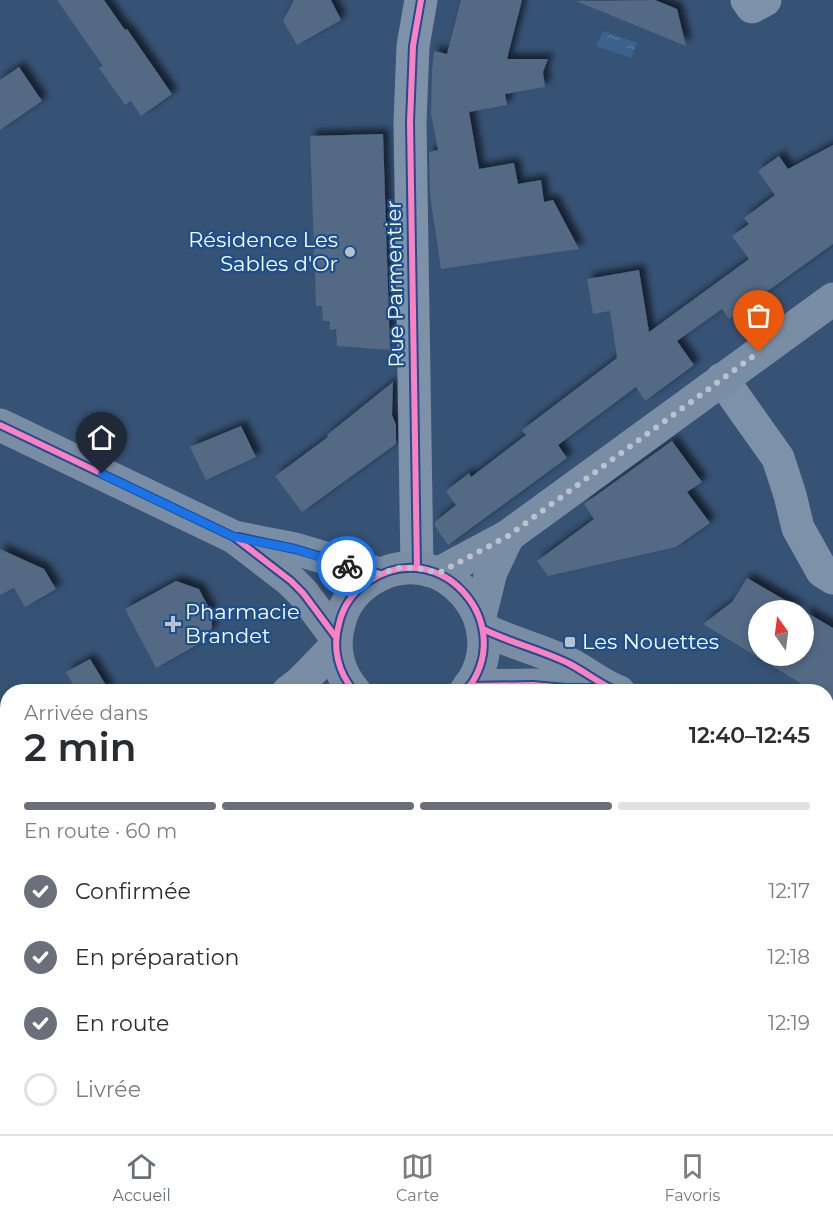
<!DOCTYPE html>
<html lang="fr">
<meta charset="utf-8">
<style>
:root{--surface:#fff;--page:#f2f2f3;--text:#2b2b33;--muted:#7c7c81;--line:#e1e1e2;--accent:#6b6f79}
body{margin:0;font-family:Montserrat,sans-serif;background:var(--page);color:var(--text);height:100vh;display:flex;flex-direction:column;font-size:22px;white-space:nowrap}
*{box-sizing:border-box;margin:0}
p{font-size:20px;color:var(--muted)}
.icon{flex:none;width:33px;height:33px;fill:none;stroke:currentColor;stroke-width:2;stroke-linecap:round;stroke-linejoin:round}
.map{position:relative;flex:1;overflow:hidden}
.panel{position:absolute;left:0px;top:684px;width:834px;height:450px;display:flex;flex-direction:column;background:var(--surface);border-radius:24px 24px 0 0;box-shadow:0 3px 9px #0003}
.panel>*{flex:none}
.needle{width:39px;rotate:346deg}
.buttons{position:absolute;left:748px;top:600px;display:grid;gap:12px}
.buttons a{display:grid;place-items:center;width:66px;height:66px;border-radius:50%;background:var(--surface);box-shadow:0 3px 9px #0003;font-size:30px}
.pin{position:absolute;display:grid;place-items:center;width:51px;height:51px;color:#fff;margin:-62px -26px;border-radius:50% 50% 50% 0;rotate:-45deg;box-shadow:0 0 6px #0007}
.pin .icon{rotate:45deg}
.courier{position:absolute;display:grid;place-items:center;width:60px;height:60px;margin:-30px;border:4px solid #1a73e8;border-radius:50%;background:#fff;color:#222;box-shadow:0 2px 8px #0007}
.summary em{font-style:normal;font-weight:600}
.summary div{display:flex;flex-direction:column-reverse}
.summary{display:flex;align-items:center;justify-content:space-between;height:102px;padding:0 24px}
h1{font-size:39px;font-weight:600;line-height:45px}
.bar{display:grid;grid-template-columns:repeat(4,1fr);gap:9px 6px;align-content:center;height:72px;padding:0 24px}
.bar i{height:8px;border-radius:4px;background:var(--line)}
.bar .active{background:var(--accent)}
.bar p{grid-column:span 4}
ol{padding:0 24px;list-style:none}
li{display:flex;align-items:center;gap:18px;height:66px}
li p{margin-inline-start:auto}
li .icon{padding:6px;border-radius:50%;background:var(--accent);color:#fff;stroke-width:4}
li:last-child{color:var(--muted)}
li i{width:33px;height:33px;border:3px solid var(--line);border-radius:50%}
.tabs{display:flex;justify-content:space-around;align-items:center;height:84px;border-top:2px solid var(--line);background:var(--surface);font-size:16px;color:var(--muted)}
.tabs a{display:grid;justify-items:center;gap:3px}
.tabs .active{color:var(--accent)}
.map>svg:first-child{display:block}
.water{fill:url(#water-ripples)}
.building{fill:#526984;filter:url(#shadow)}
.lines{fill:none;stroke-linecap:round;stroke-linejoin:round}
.minor{stroke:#7d92a8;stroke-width:33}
.tertiary{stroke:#7d92a8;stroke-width:33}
.secondary{stroke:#798da4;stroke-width:33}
.cycleway-casing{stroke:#1b4f8f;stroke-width:10}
.cycleway{stroke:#ff80c0;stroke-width:6}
.done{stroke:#b9c2ce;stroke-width:6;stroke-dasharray:0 10.8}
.route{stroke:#1a73e8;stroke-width:8}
.poi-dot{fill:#b9c2ce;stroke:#1b4f8f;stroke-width:2}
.labels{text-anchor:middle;stroke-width:4.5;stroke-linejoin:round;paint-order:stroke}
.poi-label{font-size:21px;fill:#fff;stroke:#1b4f8f;text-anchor:start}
.street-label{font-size:21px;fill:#fff;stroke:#1b4f8f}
</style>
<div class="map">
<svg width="833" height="1134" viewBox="0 0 833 1134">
<defs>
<pattern id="water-ripples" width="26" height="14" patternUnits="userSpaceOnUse" patternTransform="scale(1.5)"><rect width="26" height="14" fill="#3b618d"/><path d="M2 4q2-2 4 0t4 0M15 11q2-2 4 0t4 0" fill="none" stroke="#58799e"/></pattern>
<filter id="shadow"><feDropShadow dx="5.5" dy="-5.5" stdDeviation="3" flood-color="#0009"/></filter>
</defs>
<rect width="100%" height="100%" fill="#365274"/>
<polygon class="water" points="603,31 637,43 631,58 596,46"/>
<g class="building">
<polygon points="57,0 104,0 125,30 127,29 172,94 141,116 131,101 125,105 99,68 103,66"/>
<polygon points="294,0 331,0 341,20 297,45 283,21"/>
<polygon points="461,0 522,0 507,59 548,59 543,72 545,87 505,94 507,105 469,112 479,169 514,163 518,184 541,180 544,202 553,200 579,249 441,269 430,195 429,152 438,150 431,114 432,70 434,51 447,54"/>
<polygon points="655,0 677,9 686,46 576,1"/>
<polygon points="19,67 42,101 0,130 0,80"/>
<polygon points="383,134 390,350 337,346 336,329 330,330 330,321 323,321 322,306 316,306 310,136"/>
<polygon points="833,145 833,244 729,319 722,309 677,341 694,365 645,401 636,387 558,445 567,458 448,545 435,526 435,522 456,505 446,491 469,473 471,477 526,435 522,430 617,358 610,311 593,314 587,279 639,270 649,332 749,259 732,236 749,224 744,218 775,195 758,171 779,156 788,169"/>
<polygon points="393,382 392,415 396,425 396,444 302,512 275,476 328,437 327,435"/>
<polygon points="241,426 256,457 206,480 190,447"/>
<polygon points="672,441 702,482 687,492 710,523 676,547 548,576 537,561 594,519 584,504"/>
<polygon points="0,549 44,569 56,589 25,607 14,588 0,595"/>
<polygon points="747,578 802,610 759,610 759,656 804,656 804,611 833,628 833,702 826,698 826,692 815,692 703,624 732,602"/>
<polygon points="176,581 199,589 211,612 212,628 202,642 156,668 125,609"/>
<polygon points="90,659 110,692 77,692 66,672"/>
</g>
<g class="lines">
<g class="minor">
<polyline points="747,0 752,7 765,0"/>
<polyline points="722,379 778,458 790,495 798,528 822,571 833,578"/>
<polyline points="417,568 410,122 413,46 421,0"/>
<polyline points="731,1126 732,1134"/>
</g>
<polyline class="tertiary" points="453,1134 453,1126"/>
<g class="secondary">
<polyline points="0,425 234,537 291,581 303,593 335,636"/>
<polyline points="239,538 295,549 380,574"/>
<polyline points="439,573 508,536 833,299"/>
<polyline points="480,616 491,572 508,536"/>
<path d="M483 629C511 643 542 650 570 664 587 673 601 685 619 692"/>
<polyline points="469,686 533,685 566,688 607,688"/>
<polyline points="288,692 301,682 335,647"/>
<path d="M355 692C338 673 332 648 339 624 343 605 353 592 369 581 441 533 521 626 465 692"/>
<polyline points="826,801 833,807"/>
<polyline points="0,910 8,905"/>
</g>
<defs>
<g id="cycleway">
<polyline points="0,425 234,537 291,581 303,593 335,636"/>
<polyline points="238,537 295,549 380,574"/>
<polyline points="417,568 410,122 413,46 421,0"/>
<path d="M483 629C511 643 542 650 570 664 587 673 601 685 619 692"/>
<polyline points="469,686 533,685 566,688 607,688"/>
<path d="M355 692C338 673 332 648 339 624 343 605 353 592 369 581 441 533 521 626 465 692"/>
</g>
</defs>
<use href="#cycleway" class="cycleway-casing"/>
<use href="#cycleway" class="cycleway"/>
</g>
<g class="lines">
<polyline class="done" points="347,566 380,574 398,568 417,568 439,573 508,536 759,352"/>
<polyline class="route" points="102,474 234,537 295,549 347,566"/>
</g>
<g class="poi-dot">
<circle cx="350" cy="252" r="6"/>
<path d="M170 615h6v6h6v6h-6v6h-6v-6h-6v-6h6z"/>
<rect x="564" y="636" width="12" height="12" rx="3"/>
</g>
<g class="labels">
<g class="poi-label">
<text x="338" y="247" text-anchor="end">Résidence Les<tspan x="338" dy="24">Sables d'Or</tspan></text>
<text x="185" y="619">Pharmacie<tspan x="185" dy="24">Brandet</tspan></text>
<text x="582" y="649">Les Nouettes</text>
</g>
<g class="street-label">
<text transform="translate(395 284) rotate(-91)" y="7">Rue Parmentier</text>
</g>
</g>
</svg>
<div class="buttons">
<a><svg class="needle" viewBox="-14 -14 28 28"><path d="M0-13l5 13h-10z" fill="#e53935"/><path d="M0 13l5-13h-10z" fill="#7c7c81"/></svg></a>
</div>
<div class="pin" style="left:759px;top:352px;background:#ea580c"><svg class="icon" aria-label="bag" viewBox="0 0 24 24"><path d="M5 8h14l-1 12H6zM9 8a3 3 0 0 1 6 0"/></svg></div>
<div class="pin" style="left:102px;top:474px;background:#1f2937"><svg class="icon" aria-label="home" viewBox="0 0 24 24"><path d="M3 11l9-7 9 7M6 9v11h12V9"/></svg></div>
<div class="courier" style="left:347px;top:566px"><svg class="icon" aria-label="bike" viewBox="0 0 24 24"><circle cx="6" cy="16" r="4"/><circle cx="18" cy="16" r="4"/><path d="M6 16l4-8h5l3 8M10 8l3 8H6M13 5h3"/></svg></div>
<section class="panel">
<div class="summary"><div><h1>2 min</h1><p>Arrivée dans</p></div><em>12:40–12:45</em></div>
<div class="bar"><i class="active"></i><i class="active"></i><i class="active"></i><i></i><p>En route · 60 m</p></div>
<ol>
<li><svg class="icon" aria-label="check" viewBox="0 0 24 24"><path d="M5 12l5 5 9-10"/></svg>Confirmée<p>12:17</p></li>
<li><svg class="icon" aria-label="check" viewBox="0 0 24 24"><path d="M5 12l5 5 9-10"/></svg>En préparation<p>12:18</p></li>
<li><svg class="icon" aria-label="check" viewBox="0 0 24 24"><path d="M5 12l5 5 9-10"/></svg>En route<p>12:19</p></li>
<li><i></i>Livrée</li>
</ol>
</section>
</div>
<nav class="tabs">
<a class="active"><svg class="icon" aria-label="home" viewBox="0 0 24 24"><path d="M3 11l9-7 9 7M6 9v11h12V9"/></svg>Accueil</a>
<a><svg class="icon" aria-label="map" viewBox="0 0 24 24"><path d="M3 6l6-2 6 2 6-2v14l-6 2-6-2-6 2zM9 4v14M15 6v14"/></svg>Carte</a>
<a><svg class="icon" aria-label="saved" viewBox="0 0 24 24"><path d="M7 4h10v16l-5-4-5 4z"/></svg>Favoris</a>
</nav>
